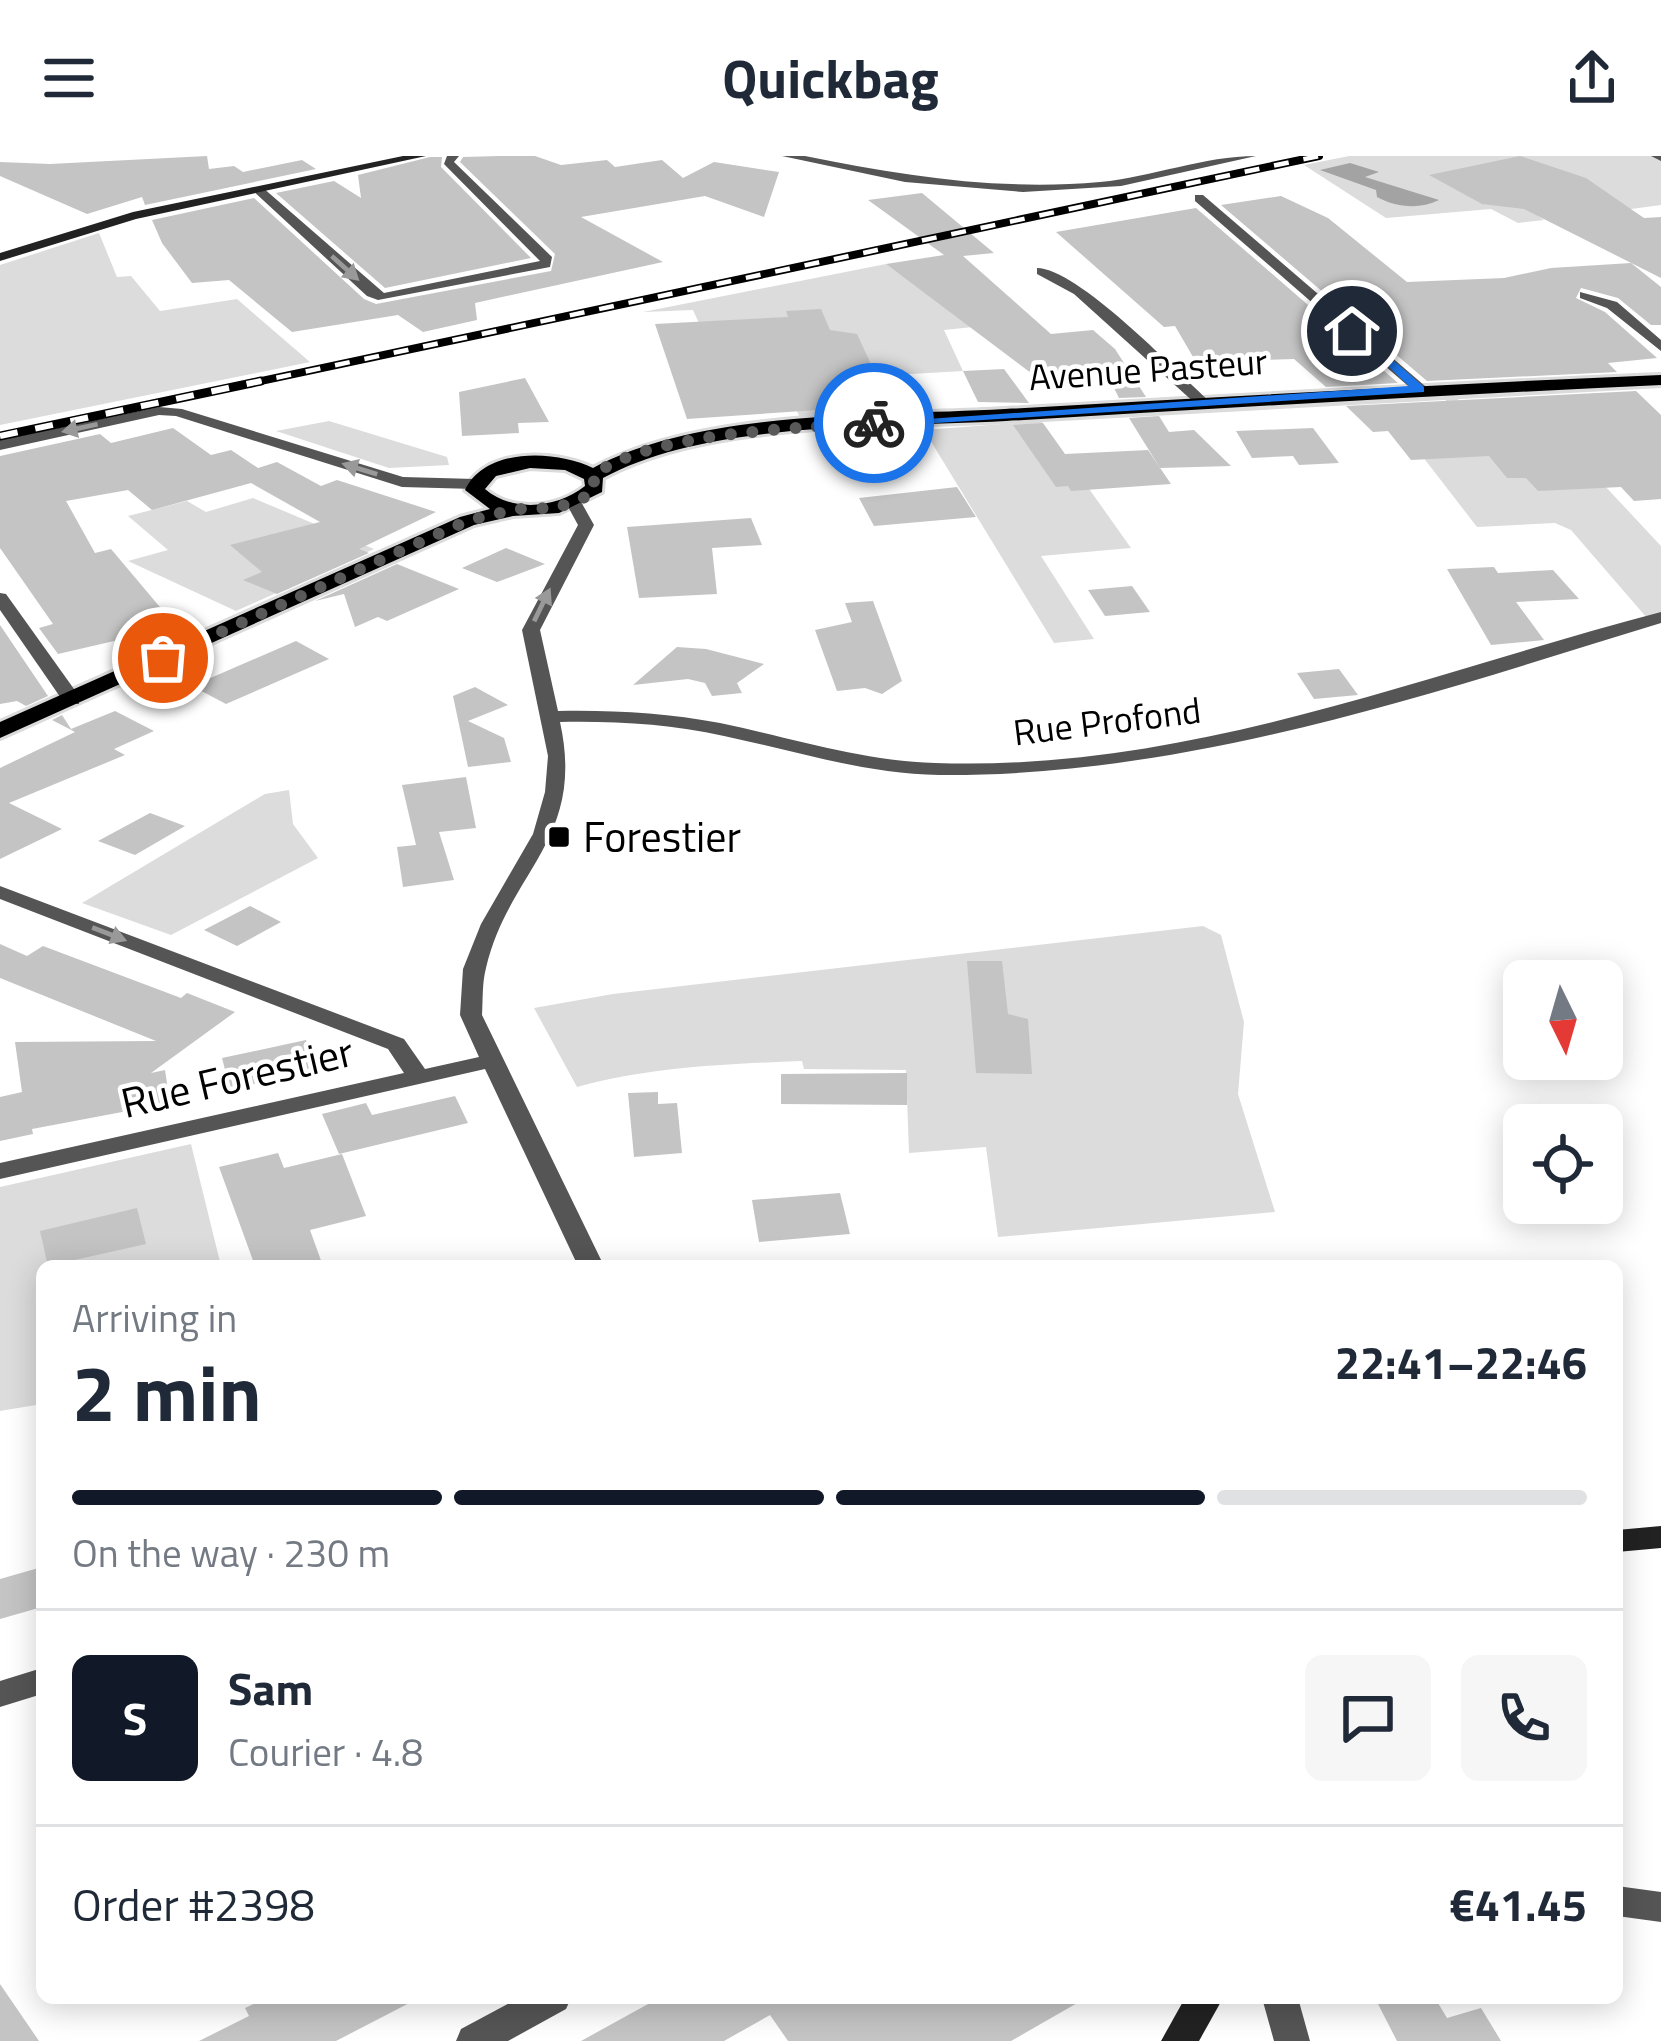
<!DOCTYPE html>
<meta charset="utf-8">
<style>
:root{--surface:#fff;--page:#f6f6f7;--text:#1f2937;--muted:#747a83;--line:#e0e1e3;--accent:#111827}
body{margin:0;font-family:"Titillium Web",sans-serif;background:var(--page);color:var(--text);height:100vh;display:flex;flex-direction:column;font-size:45px;white-space:nowrap}
*{box-sizing:border-box;margin:0}
p{font-size:39px;color:var(--muted)}
.icon{flex:none;width:66px;height:66px;fill:none;stroke:currentColor;stroke-width:2;stroke-linecap:round;stroke-linejoin:round}
.map{position:relative;flex:1;overflow:hidden}
.side{position:absolute;left:36px;top:1104px;width:1587px;height:744px;display:flex;flex-direction:column;background:var(--surface);border-radius:18px;box-shadow:0 6px 30px #0003}
.side>*{flex:none}
.needle{width:78px;rotate:175deg}
.buttons{position:absolute;left:1503px;top:804px;display:grid;gap:24px}
.buttons a{display:grid;place-items:center;width:120px;height:120px;border-radius:18px;background:var(--surface);box-shadow:0 6px 30px #0003;font-size:60px}
.pin{position:absolute;display:grid;place-items:center;width:102px;height:102px;color:#fff;margin:-51px;border:6px solid #fff;border-radius:50%;box-shadow:0 3px 12px #0007}
.courier{position:absolute;display:grid;place-items:center;width:120px;height:120px;margin:-60px;border:9px solid #1a73e8;border-radius:50%;background:#fff;color:#222;box-shadow:0 3px 15px #0007}
.summary em{font-style:normal;font-weight:700}
.summary div{display:flex;flex-direction:column-reverse}
.summary{display:flex;align-items:center;justify-content:space-between;height:204px;padding:0 36px}
h1{font-size:78px;font-weight:700;line-height:90px}
.bar{display:grid;grid-template-columns:repeat(4,1fr);gap:18px 12px;align-content:center;height:144px;padding:0 36px}
.bar i{height:15px;border-radius:9px;background:var(--line)}
.bar .on{background:var(--accent)}
.bar p{grid-column:span 4}
.line{display:flex;align-items:center;gap:30px;padding:0 36px;border-top:3px solid var(--line)}
.line div{flex:1}
.round{display:grid;place-items:center;flex:none;width:126px;height:126px;border-radius:18px;background:var(--page)}
header{display:flex;justify-content:space-between;align-items:center;height:156px;padding:0 36px;background:var(--surface);font-size:54px;font-weight:700}
.map>svg:first-child{display:block}
.green{fill:#dcdcdc}
.water{fill:#a3a3a3}
.building{fill:#c4c4c4}
.lines{fill:none;stroke-linecap:round;stroke-linejoin:round}
.primary-casing{stroke:#dbdbdb;stroke-width:6}
.street{fill:#555;fill-rule:evenodd}
.secondary{fill:#222;fill-rule:evenodd}
.primary{fill:#000;fill-rule:evenodd}
.rail-far1-casing{stroke:#000;stroke-width:8}
.rail-casing{stroke:#000;stroke-width:9}
.rail-far1{stroke:#fff;stroke-width:4.5;stroke-dasharray:15;stroke-linecap:butt}
.rail{stroke:#fff;stroke-width:6;stroke-dasharray:18;stroke-linecap:butt}
.oneway{fill:#999}
.route{fill:#1a73e8}
.done{stroke:#595959;stroke-width:12;stroke-dasharray:0 21.6}
.poi-dot{fill:#000;stroke:#fff;stroke-width:4.5}
.labels{text-anchor:middle;stroke-width:9;stroke-linejoin:round;paint-order:stroke}
.far-street-label{font-size:36px;fill:#000;stroke:#fff}
.poi-label{font-size:42px;fill:#000;stroke:#fff;text-anchor:start}
.street-label{font-size:42px;fill:#000;stroke:#fff}
</style>
<header><svg class="icon" aria-label="menu" viewBox="0 0 24 24"><path d="M4 6h16M4 12h16M4 18h16"/></svg>Quickbag<svg class="icon" aria-label="share" viewBox="0 0 24 24"><path d="M12 15V3M7 8l5-5 5 5M5 13v7h14v-7"/></svg></header>
<div class="map">
<svg width="1661" height="1885" viewBox="0 0 1661 1885">
<rect width="100%" height="100%" fill="#fff"/>
<g class="green">
<polygon points="1349,0 1657,0 1661,2 1661,49 1609,56 1533,56 1544,64 1518,67 1491,53 1386,62 1304,9"/>
<polygon points="99,77 117,121 131,120 160,155 237,143 310,206 0,269 0,109"/>
<polygon points="886,108 973,171 944,174 963,215 807,224 821,261 800,262 787,233 730,236 693,154 643,156"/>
<polygon points="1455,240 1509,302 1576,299 1661,390 1661,458 1647,462 1571,374 1555,367 1477,371 1416,292 1483,288 1443,241"/>
<polygon points="329,265 447,301 449,309 389,312 276,275"/>
<polygon points="1041,265 1131,392 1041,400 1094,483 1054,487 924,274"/>
<polygon points="253,342 374,393 236,455 128,405 168,394 128,360 187,345 206,356"/>
<polygon points="289,634 293,668 318,702 171,779 82,747 265,638"/>
<path d="M1203 770 1221 779 1244 866 1238 938 1275 1056 998 1081 986 991 909 997 906 914 804 913 802 905C727 908 649 911 577 931L534 852 613 838Z"/>
<polygon points="191,988 221,1110 42,1110 42,1248 0,1255 0,1031"/>
</g>
<path class="water" d="M1350 7 1379 16 1365 21 1439 44C1419 54 1395 51 1377 41L1376 34 1320 14Z"/>
<g class="building">
<polygon points="207,0 209,13 234,10 243,16 302,4 316,13 145,49 142,41 87,58 0,20 0,6 50,8"/>
<polygon points="499,0 535,0 561,9 607,4 615,11 662,4 683,22 714,6 779,16 764,61 705,40 581,61 663,106 475,147 477,164 423,176 398,159 292,176 229,124 192,127 162,87 152,64 254,42 364,143 376,148 551,115 555,98 460,6 463,1"/>
<polygon points="1520,0 1586,22 1644,62 1661,61 1661,122 1524,53 1482,48 1429,19"/>
<polygon points="430,1 442,1 441,11 531,102 385,132 276,37 334,25 361,42 358,19"/>
<polygon points="922,37 994,97 963,100 1051,178 1093,174 1115,193 1146,241 1119,242 1110,224 1047,229 886,108 944,99 868,44"/>
<polygon points="1281,40 1328,62 1407,126 1504,122 1551,112 1631,107 1661,131 1661,169 1651,169 1618,142 1581,132 1576,142 1605,156 1657,202 1608,207 1617,216 1427,225 1221,49"/>
<polygon points="1196,52 1398,227 1326,231 1294,203 1196,206 1175,170 1164,171 1056,76"/>
<polygon points="821,153 830,174 857,178 890,249 687,263 655,168 788,161 786,155"/>
<polygon points="1004,213 1026,243 1029,247 978,246 963,215"/>
<polygon points="525,222 549,266 518,267 519,277 462,280 459,236"/>
<polygon points="1636,235 1661,259 1661,343 1634,345 1621,331 1538,335 1526,322 1507,322 1489,300 1411,304 1388,275 1373,276 1346,250"/>
<polygon points="1159,260 1169,276 1194,274 1231,310 1160,312 1129,262"/>
<polygon points="1043,267 1065,298 1148,294 1171,328 1071,335 1068,330 1056,331 1013,269"/>
<polygon points="173,272 211,299 231,294 258,312 277,306 321,330 337,324 436,356 359,393 369,397 277,438 243,424 262,416 230,389 320,366 251,327 152,354 128,334 66,345 95,397 111,393 170,463 167,465 179,470 58,498 39,472 53,468 0,392 0,300 100,278 111,287"/>
<polygon points="1313,272 1339,307 1299,309 1293,300 1252,302 1236,275"/>
<polygon points="957,331 976,361 874,370 859,342"/>
<polygon points="751,362 762,389 712,392 717,438 639,442 627,371"/>
<polygon points="506,392 545,408 497,426 462,412"/>
<polygon points="397,408 459,433 387,465 378,461 355,471 344,438 315,445"/>
<polygon points="1494,411 1498,417 1553,414 1579,443 1516,446 1544,484 1491,489 1447,413"/>
<polygon points="1132,430 1150,456 1105,460 1088,434"/>
<polygon points="873,445 902,525 882,538 865,532 837,535 815,474 852,466 845,447"/>
<polygon points="0,469 48,540 26,550 17,545 0,548"/>
<polygon points="296,485 329,503 226,548 192,530"/>
<polygon points="677,491 706,493 764,508 737,527 742,537 712,540 705,527 688,523 633,529"/>
<polygon points="1339,513 1358,539 1314,543 1297,517"/>
<polygon points="475,531 508,549 468,565 504,582 511,606 468,611 453,540"/>
<polygon points="115,555 154,575 114,593 125,599 9,647 62,673 0,703 0,612 75,576 52,564 62,559 71,573"/>
<polygon points="466,621 476,672 439,676 454,724 403,731 397,691 416,689 402,629"/>
<polygon points="150,657 185,670 135,699 98,685"/>
<polygon points="250,750 281,766 237,790 204,774"/>
<polygon points="0,788 27,800 43,790 181,842 187,837 235,856 151,917 165,914 170,947 32,973 33,978 0,985 0,941 22,936 15,886 156,885 0,822"/>
<polygon points="967,805 1002,805 1008,858 1028,863 1032,918 976,917"/>
<polygon points="306,884 318,914 230,933 222,902"/>
<polygon points="907,917 907,949 781,948 781,918"/>
<polygon points="658,936 658,948 677,947 682,997 634,1001 628,937"/>
<polygon points="455,940 468,967 339,998 322,958 366,947 372,959"/>
<polygon points="278,997 284,1012 342,998 366,1060 310,1074 323,1110 255,1110 219,1011"/>
<polygon points="840,1037 850,1078 759,1086 752,1044"/>
<polygon points="137,1052 146,1088 48,1110 40,1075"/>
<polygon points="42,1411 42,1451 0,1463 0,1423"/>
<polygon points="0,1828 39,1885 0,1885"/>
<polygon points="266,1842 419,1842 336,1885 199,1885 249,1860 245,1852"/>
<polygon points="659,1842 1086,1842 1011,1885 788,1885 770,1859 724,1885 581,1885"/>
<polygon points="1399,1842 1435,1842 1447,1862 1481,1852 1501,1885 1397,1885 1378,1848"/>
</g>
<g class="lines">
<defs>
<path id="primary" d="M1661 219V229C1442 239 1224 252 1006 265 885 272 710 264 603 322L602 336 559 357 513 360 474 369 0 582V566L460 361 490 353 465 334C485 291 556 294 593 312 702 253 882 260 1005 253 1224 241 1442 228 1661 219ZM530 312 565 314 584 323 585 330C557 352 513 357 485 333L496 320Z"/>
</defs>
<use href="#primary" class="primary-casing"/>
<g class="street">
<polygon points="447,0 459,0 454,6 552,101 550,111 378,144 367,140 252,34 262,31 384,137 540,105 444,8"/>
<path d="M782 0H805C903 20 1000 35 1100 26 1152 21 1204 0 1256 0L1121 30 1023 36 905 26Z"/>
<polygon points="1651,0 1661,0 1661,5"/>
<polygon points="1195,39 1203,39 1425,230 1425,236 1415,236 1195,45"/>
<path d="M1037 112C1077 112 1174 213 1207 243V249H1197L1074 138 1037 118Z"/>
<polygon points="1580,136 1617,146 1661,184 1661,195 1607,152 1580,142"/>
<polygon points="159,251 182,253 403,321 475,323 483,328 475,333 402,331 176,260 159,259 0,294 0,284"/>
<path d="M568 344H580L594 369 540 474 558 555C613 554 666 557 720 567 791 582 862 605 935 607 1187 616 1421 519 1661 456V467C1426 539 1188 621 939 619 866 618 795 595 724 580 669 568 616 565 560 566 586 684 509 714 486 812 482 827 483 844 482 859L604 1110H578L485 913 0 1023V1007L404 917 388 893 0 743V730L404 883 425 913 479 901 460 859 463 813 481 768 533 678 545 636 548 600 522 474 578 369 566 347Z"/>
<polygon points="0,437 6,438 79,540 79,548 65,548 0,454"/>
<polygon points="42,1512 42,1538 0,1551 0,1525"/>
<polygon points="1617,1730 1661,1736 1661,1766 1617,1760"/>
<polygon points="519,1842 571,1842 566,1853 508,1885 456,1885 461,1873"/>
<polygon points="1262,1842 1298,1842 1310,1885 1274,1885"/>
</g>
<g class="secondary">
<polygon points="403,0 426,0 136,63 0,105 0,97 133,56"/>
<polygon points="1661,1370 1661,1392 1617,1396 1617,1374"/>
<polygon points="1185,1842 1223,1842 1199,1885 1161,1885"/>
</g>
<use href="#primary" class="primary"/>
<defs>
<polyline id="rail-far1" points="247,228 1319,0"/>
<polyline id="rail" points="0,280 261,225"/>
</defs>
<use href="#rail-far1" class="rail-far1-casing"/>
<use href="#rail" class="rail-casing"/>
<use href="#rail-far1" class="rail-far1"/>
<use href="#rail" class="rail"/>
</g>
<defs><path id="oneway-solid" d="M-6-.8H1V-3.2L6.5 0L1 3.2V.8H-6Z" transform="scale(3)"/></defs>
<g class="oneway">
<use href="#oneway-solid" transform="translate(345 112) rotate(42)"/>
<use href="#oneway-solid" transform="translate(80 272) rotate(168)"/>
<use href="#oneway-solid" transform="translate(360 313) rotate(-163)"/>
<use href="#oneway-solid" transform="translate(542 449) rotate(-64)"/>
<use href="#oneway-solid" transform="translate(109 778) rotate(21)"/>
</g>
<polygon class="route" points="1348,172 1356,172 1424,231 1424,236 874,271 868,267 1409,230"/>
<g class="lines">
<path class="done" d="M163 502 467 365 516 353 556 352 588 340 595 332 593 320C646 276 803 272 874 267"/>
</g>
<rect class="poi-dot" x="547" y="669" width="24" height="24" rx="6"/>
<g class="labels">
<g class="far-street-label">
<text transform="translate(1148 213) rotate(-4)" y="13">Avenue Pasteur</text>
<text transform="translate(1107 565) rotate(-7)" y="13">Rue Profond</text>
</g>
<g class="poi-label">
<text x="583" y="696">Forestier</text>
</g>
<g class="street-label">
<text transform="translate(237 921) rotate(-13)" y="15">Rue Forestier</text>
</g>
</g>
</svg>
<div class="buttons">
<a><svg class="needle" viewBox="-14 -14 28 28"><path d="M0-13l5 13h-10z" fill="#e53935"/><path d="M0 13l5-13h-10z" fill="#747a83"/></svg></a>
<a><svg class="icon" aria-label="locate" viewBox="0 0 24 24"><circle cx="12" cy="12" r="6"/><path d="M12 2v4M12 18v4M2 12h4M18 12h4"/></svg></a>
</div>
<div class="pin" style="left:163px;top:502px;background:#ea580c"><svg class="icon" aria-label="bag" viewBox="0 0 24 24"><path d="M5 8h14l-1 12H6zM9 8a3 3 0 0 1 6 0"/></svg></div>
<div class="pin" style="left:1352px;top:175px;background:#1f2937"><svg class="icon" aria-label="home" viewBox="0 0 24 24"><path d="M3 11l9-7 9 7M6 9v11h12V9"/></svg></div>
<div class="courier" style="left:874px;top:267px"><svg class="icon" aria-label="bike" viewBox="0 0 24 24"><circle cx="6" cy="16" r="4"/><circle cx="18" cy="16" r="4"/><path d="M6 16l4-8h5l3 8M10 8l3 8H6M13 5h3"/></svg></div>
<section class="side">
<div class="summary"><div><h1>2 min</h1><p>Arriving in</p></div><em>22:41–22:46</em></div>
<div class="bar"><i class="on"></i><i class="on"></i><i class="on"></i><i></i><p>On the way · 230 m</p></div>
<div class="line" style="height:216px"><b class="round" style="background:var(--accent);color:#fff">S</b><div><b>Sam</b><p>Courier · 4.8</p></div><a class="round"><svg class="icon" aria-label="chat" viewBox="0 0 24 24"><path d="M4 5h16v11H9l-5 4z"/></svg></a><a class="round"><svg class="icon" aria-label="phone" viewBox="0 0 24 24"><path d="M5 4h4l2 5-3 2q2 4 5 5l2-3 5 2v4C11 20 4 13 5 4z"/></svg></a></div>
<div class="line" style="height:156px"><div>Order #2398</div><b>€41.45</b></div>
</section>
</div>
